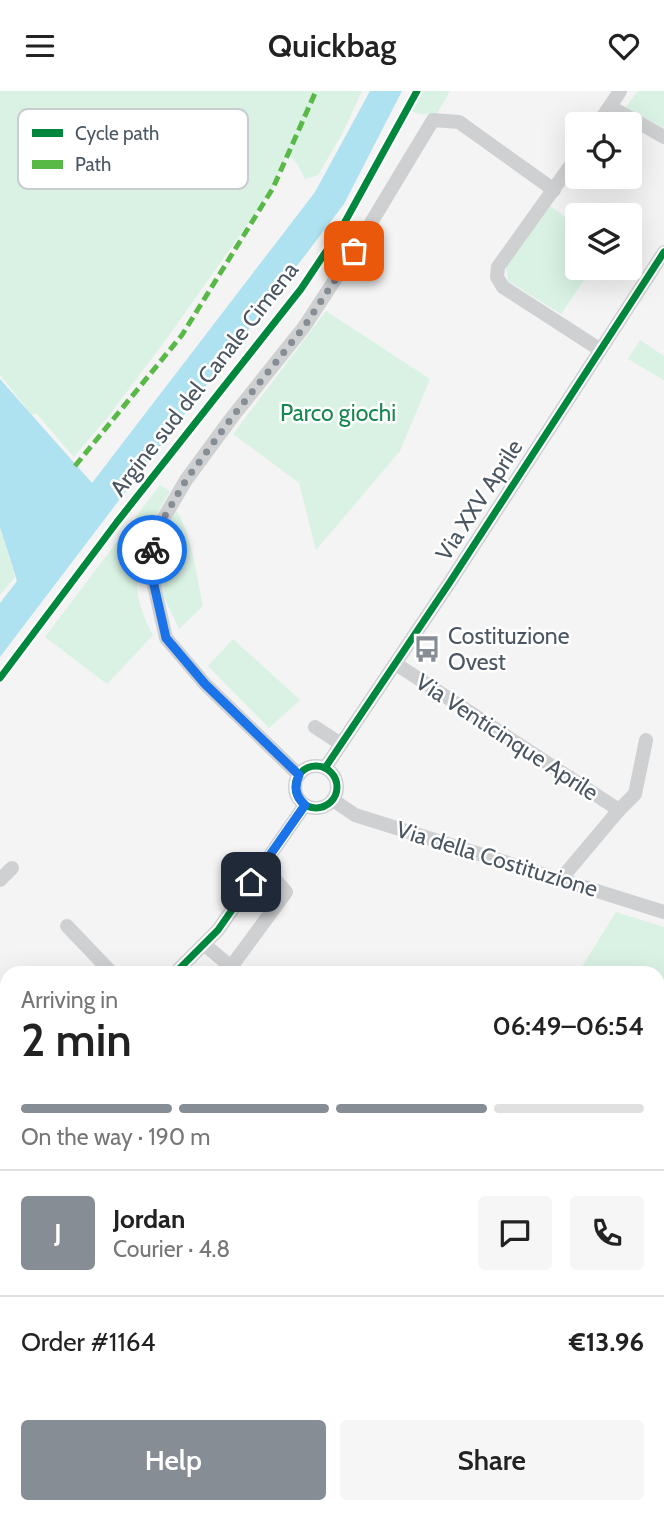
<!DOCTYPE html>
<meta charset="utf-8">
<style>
:root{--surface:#fff;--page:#f6f6f6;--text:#222;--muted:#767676;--line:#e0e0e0;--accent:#868d94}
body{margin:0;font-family:Cabin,sans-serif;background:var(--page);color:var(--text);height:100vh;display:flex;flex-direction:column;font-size:26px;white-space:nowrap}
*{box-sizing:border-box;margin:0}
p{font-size:23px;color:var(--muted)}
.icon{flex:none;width:38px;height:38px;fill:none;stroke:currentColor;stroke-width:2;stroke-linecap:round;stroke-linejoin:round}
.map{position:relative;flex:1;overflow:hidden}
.panel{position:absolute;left:0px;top:875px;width:665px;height:548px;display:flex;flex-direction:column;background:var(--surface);border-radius:21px 21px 0 0;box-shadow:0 7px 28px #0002}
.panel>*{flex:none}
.fabs{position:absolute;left:565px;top:21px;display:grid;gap:14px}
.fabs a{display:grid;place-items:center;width:77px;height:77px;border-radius:7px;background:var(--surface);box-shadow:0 7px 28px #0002;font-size:35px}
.pin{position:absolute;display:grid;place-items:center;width:60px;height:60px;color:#fff;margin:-30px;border-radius:14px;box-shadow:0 4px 10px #0006}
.courier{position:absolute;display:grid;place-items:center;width:70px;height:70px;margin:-35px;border:5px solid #1a73e8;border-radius:50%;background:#fff;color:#222;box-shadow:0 2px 9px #0007}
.headline em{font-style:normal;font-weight:600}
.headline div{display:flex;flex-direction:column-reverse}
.headline{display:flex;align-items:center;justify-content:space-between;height:119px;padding:0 21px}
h1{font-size:46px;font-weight:600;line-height:52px}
.bar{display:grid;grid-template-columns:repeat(4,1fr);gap:10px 7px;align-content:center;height:84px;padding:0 21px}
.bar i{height:9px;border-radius:5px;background:var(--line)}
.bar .current{background:var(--accent)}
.bar p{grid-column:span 4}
.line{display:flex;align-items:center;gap:18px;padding:0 21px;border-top:2px solid var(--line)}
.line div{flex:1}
.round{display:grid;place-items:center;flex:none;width:74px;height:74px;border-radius:7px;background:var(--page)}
.button{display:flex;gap:14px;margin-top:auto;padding:14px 21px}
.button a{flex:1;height:80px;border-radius:7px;background:var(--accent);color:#fff;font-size:28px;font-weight:600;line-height:80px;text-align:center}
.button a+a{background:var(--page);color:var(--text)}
header{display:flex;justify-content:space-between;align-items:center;height:91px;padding:0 21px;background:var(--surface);font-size:32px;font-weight:600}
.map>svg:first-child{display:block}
.green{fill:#d9f2e3}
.water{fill:#aee2f0}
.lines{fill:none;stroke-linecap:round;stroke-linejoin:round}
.minor{stroke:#ced0d2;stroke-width:14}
.primary{stroke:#caced1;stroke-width:21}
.quiet{stroke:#58b947;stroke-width:5;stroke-dasharray:10 5;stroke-linecap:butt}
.cycleway-casing{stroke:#fff;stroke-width:11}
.cycleway{stroke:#00873e;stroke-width:7}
.done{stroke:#868d94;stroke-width:7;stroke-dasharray:0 12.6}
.route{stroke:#1a73e8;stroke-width:9}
.labels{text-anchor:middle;stroke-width:5;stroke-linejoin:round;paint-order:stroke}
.street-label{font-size:23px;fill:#4a5661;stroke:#fff}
.park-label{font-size:23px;fill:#17864f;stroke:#fff}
.poi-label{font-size:23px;fill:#4a5661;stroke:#fff;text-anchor:start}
.key{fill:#fff;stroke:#c9ccd0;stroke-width:2}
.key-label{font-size:19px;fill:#4a5661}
</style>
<header><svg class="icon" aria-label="menu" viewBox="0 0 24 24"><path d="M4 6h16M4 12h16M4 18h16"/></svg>Quickbag<svg class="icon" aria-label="heart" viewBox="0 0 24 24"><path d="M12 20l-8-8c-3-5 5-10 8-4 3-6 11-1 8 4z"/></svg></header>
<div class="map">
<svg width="664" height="1422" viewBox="0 0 664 1422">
<rect width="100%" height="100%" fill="#f4f4f4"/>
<g class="green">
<polygon points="0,0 362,0 342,43 318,84 305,88 298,74 288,62 273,97 170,243 111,322 74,366 36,322 32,324 0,284"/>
<polygon points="420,0 450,0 436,24 420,23 411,20"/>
<polygon points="638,0 664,0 664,37 625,17"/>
<polygon points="547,113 577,134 578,177 592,177 561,223 508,190 506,175"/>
<polygon points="326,220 430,288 400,360 316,459 299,392 233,343"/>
<polygon points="640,249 664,265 664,289 628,268"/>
<path d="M160 394 170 400C139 451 122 488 153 544L107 593 45 546Z"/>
<path d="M176 420C190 436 198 492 203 515L179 538C173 524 165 510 160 496 151 471 164 442 176 420Z"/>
<polygon points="0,436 15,486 0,504"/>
<polygon points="233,548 300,609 269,637 208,575"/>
<polygon points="616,821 664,836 664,990 658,1005 658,882 578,882"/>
<polygon points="664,1327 664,1422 330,1422 348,1416 658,1416 658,1337"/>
</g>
<polygon class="water" points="370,0 402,0 344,113 0,566 0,512 17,490 0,436 0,288 92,392 315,101"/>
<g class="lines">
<g class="minor">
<polyline points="618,20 664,46"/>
<polyline points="598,33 620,0"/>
<polyline points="578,64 498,176 497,186 503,196 599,258"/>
<polyline points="396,573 619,719 561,788"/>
<polyline points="315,636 341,653"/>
<circle cx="316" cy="696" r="21"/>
<polyline points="325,677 450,491 664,161"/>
<polyline points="299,684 205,593 166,547 149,473 155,442 186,389 233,325 304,236 357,155 433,29 459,31 554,99"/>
<polyline points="333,709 355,724 664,821"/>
<polyline points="619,719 635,703 646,649"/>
<polyline points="0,789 12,777"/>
<polyline points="67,835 112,882"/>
<polyline points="205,854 231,876 286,801 263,775"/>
<polyline points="175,882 218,839 305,714"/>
<polyline points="0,1043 7,1036"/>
</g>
<g class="primary">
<polyline points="658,1190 664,1184"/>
<polyline points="307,1422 324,1416"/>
</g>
<polyline class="quiet" points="75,375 182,244 273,97 316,0"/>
<defs>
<g id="cycleway">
<polyline points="0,587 117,431 301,198 341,138 417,0"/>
<circle cx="316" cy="696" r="21"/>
<polyline points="325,677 450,491 664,161"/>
<polyline points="175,882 218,839 305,714"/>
</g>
</defs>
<use href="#cycleway" class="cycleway-casing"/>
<use href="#cycleway" class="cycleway"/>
</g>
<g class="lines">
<polyline class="done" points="152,459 155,442 186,389 233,325 304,236 354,160"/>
<path class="route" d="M152 459 149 472 166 547 205 593 299 684C294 696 295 705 305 714L251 791"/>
</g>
<defs>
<symbol id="bus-bare" viewBox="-9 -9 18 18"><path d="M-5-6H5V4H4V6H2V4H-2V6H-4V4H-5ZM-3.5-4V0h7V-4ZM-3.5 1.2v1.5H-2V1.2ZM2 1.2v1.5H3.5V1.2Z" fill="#868d94" stroke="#fff" stroke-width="2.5" paint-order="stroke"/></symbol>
</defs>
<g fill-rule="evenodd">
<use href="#bus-bare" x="408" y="539" width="38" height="38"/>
</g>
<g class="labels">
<g class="street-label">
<text transform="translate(204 288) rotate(-52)" y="8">Argine sud del Canale Cimena</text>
<text transform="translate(479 409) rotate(-57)" y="8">Via XXV Aprile</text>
<text transform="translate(507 646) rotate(33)" y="8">Via Venticinque Aprile</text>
<text transform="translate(497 768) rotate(17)" y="8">Via della Costituzione</text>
</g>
<g class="park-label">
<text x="338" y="330">Parco giochi</text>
</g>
<g class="poi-label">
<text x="448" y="553">Costituzione<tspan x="448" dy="26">Ovest</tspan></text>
</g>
</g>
<rect x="18" y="18" width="230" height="80" rx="10" class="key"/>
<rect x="32" y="38" width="31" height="8" fill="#00873e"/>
<rect x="32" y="69" width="31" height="9" fill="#58b947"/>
<g class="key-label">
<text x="75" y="49">Cycle path</text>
<text x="75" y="80">Path</text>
</g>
</svg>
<div class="fabs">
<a><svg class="icon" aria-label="locate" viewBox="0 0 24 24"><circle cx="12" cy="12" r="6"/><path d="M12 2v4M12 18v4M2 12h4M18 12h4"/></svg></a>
<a><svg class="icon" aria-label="layers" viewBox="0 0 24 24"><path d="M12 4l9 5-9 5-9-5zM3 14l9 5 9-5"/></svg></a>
</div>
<div class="pin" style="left:354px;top:160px;background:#ea580c"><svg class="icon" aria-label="bag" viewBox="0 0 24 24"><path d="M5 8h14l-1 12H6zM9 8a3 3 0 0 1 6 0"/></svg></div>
<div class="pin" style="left:251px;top:791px;background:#1f2937"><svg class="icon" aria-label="home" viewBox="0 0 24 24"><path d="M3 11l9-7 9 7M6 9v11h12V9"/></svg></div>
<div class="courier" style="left:152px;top:459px"><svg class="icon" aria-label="bike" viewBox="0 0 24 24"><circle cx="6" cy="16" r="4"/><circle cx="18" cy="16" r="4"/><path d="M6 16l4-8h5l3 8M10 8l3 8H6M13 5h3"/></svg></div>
<section class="panel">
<div class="headline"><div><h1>2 min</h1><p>Arriving in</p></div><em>06:49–06:54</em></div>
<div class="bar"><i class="current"></i><i class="current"></i><i class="current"></i><i></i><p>On the way · 190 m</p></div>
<div class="line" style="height:126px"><b class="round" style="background:var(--accent);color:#fff">J</b><div><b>Jordan</b><p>Courier · 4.8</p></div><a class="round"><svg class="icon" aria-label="chat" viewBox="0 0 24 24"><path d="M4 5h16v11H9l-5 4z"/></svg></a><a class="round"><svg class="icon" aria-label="phone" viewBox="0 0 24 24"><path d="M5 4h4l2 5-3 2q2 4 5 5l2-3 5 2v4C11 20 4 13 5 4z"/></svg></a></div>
<div class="line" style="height:91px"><div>Order #1164</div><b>€13.96</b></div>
<div class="button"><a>Help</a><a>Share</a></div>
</section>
</div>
